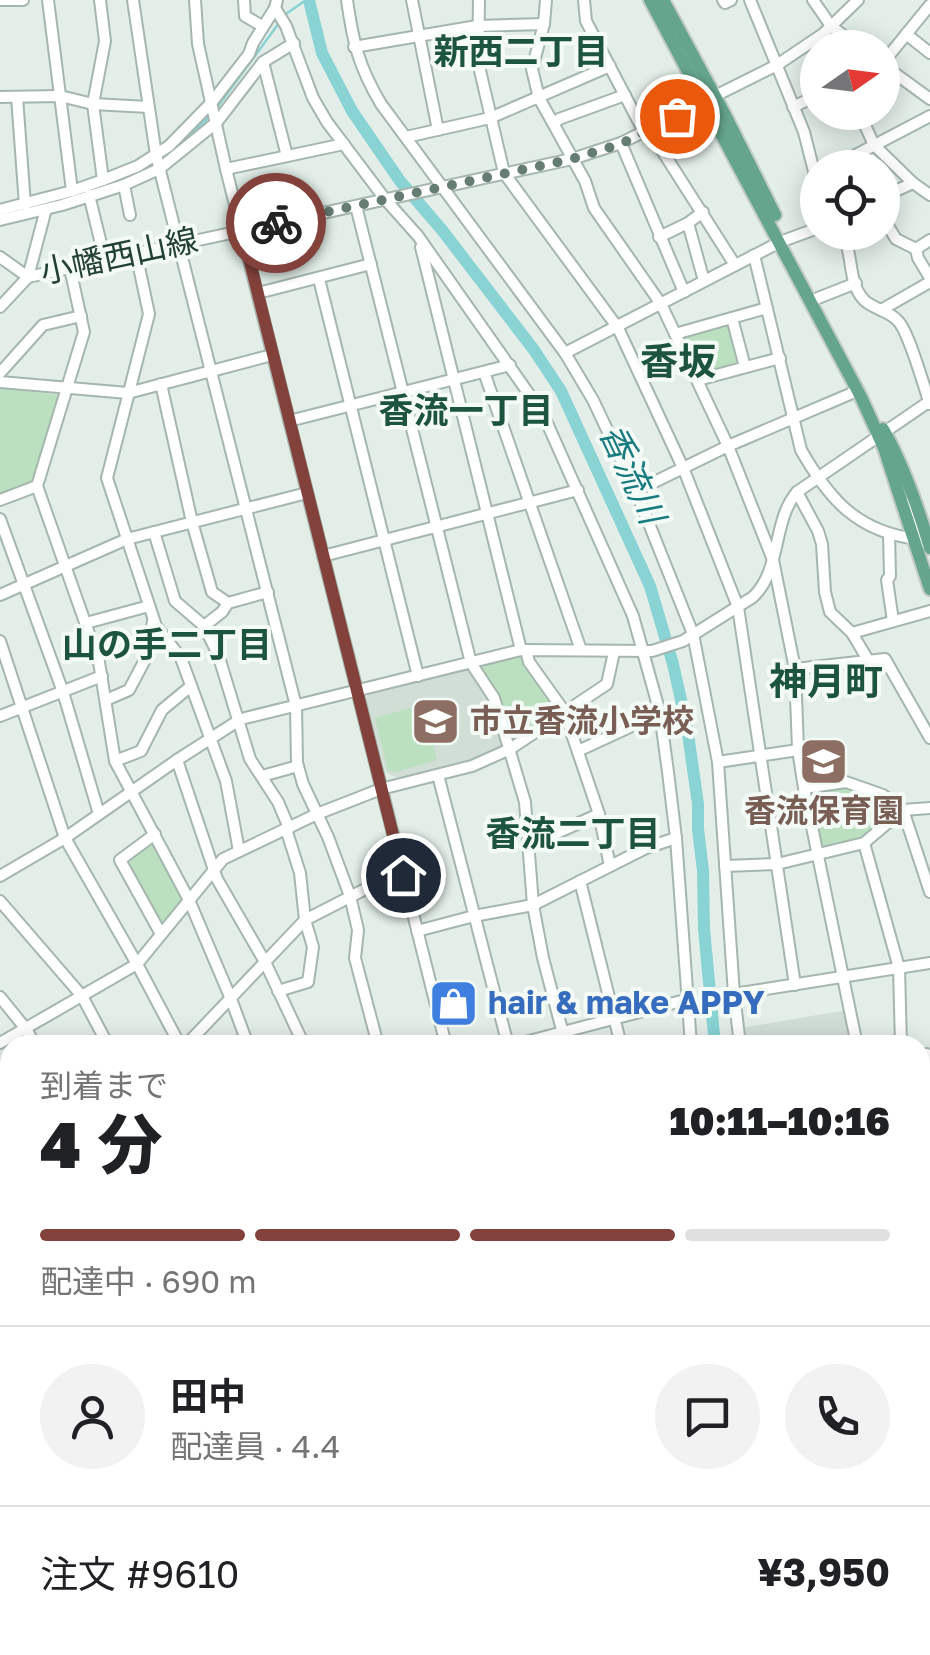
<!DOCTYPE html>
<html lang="ja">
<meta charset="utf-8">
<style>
:root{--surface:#fff;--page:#f2f2f2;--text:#202124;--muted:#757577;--line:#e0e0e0;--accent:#82413a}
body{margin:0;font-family:"Golos Text","Noto Sans JP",sans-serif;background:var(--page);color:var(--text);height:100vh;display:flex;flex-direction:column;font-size:38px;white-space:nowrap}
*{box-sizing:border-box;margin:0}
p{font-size:32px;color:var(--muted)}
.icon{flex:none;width:55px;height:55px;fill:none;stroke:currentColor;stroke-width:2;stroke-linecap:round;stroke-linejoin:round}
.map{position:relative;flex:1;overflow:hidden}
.panel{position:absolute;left:0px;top:1035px;width:930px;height:620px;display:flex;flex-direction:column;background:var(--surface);border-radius:30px 30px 0 0;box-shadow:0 5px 25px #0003}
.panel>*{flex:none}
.needle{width:65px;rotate:76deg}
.tools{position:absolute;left:800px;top:30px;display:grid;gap:20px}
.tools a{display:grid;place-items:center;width:100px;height:100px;border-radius:50%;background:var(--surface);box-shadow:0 5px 25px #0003;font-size:50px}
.pin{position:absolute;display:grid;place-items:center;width:85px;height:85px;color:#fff;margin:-42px;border:5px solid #fff;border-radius:50%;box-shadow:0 2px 10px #0007}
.courier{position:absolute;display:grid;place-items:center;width:100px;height:100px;margin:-50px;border:8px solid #82413a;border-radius:50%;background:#fff;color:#222;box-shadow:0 2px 12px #0007}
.overview em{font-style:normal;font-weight:800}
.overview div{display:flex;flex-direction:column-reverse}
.overview{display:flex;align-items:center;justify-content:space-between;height:170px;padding:0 40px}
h1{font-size:65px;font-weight:800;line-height:75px}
.bar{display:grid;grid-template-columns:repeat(4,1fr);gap:15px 10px;align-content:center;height:120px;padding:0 40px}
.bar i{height:12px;border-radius:8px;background:var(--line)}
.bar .on{background:var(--accent)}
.bar p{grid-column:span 4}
.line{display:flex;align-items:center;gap:25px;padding:0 40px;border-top:2px solid var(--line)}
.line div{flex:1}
.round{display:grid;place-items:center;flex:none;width:105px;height:105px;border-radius:52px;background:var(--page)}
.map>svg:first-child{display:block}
.built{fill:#d1ded6}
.green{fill:#bbe0c0}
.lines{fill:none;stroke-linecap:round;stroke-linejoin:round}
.stream{stroke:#89d3d5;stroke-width:2.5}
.river{stroke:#89d3d5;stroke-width:12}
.highway-tunnel{stroke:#bccbc4;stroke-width:15;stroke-dasharray:15 8;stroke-linecap:butt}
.minor-casing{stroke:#a5b6ae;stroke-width:14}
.major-casing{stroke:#c1cac6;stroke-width:16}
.highway-casing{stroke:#c1cac6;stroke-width:19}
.minor{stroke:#fff;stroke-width:10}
.major{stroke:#65a58d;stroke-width:12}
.highway{stroke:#2c6e58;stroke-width:15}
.done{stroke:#667d73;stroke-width:10;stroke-dasharray:0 18}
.route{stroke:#82413a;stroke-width:12}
.labels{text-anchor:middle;stroke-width:8;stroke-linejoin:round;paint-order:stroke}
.street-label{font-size:32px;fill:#224034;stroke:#f4faf6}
.education-label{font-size:32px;font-weight:bold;fill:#785e54;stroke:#f4faf6;text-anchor:start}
.shop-label{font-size:32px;font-weight:bold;fill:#366cbe;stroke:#f4faf6;text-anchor:start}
.neighbourhood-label{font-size:35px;font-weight:bold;fill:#1c543f;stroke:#f4faf6}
.water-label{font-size:35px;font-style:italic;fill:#187b80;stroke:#f4faf6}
.quarter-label{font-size:38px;font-weight:bold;fill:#1c543f;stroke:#f4faf6}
</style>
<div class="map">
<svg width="930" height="1655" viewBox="0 0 930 1655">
<rect width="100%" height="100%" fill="#e3eee8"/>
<g class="built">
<polygon points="471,669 492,701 505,741 503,746 464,763 398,778 386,773 366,699 369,693"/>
<polygon points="847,1010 854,1045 743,1045 741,1028"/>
</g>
<g class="green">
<polygon points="730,324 741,364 703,375 699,373 682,339 684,335"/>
<polygon points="0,388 60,395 62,400 34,484 0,496"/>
<polygon points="523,652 557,712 514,737 510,735 497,693 479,668 482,664"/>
<polygon points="431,702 446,742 433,746 437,760 396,772 388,770 375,718"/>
<polygon points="846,786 880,797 895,810 896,813 862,841 824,850 821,847 809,795 811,791"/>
<polygon points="153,840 184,895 184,901 165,926 160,926 125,861"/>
</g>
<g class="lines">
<g class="stream">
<polyline points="283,16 306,0"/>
<polyline points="216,109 279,23"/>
<polyline points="170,155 211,115"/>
<polyline points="139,171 155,164"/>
<polyline points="103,187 118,179"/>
</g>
<g class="river">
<polyline points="309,0 322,53 352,111 400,181 442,230 534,350 561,391 650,586 673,664 687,727 698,804 698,829 703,871 704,929 715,1045"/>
<polyline points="920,1401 930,1408"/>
</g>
<polyline class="highway-tunnel" points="30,1654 61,1645"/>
<defs>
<g id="minor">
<polyline points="0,0 23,0"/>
<polyline points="48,0 72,191"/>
<polyline points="100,0 105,41 93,104 103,180"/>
<polyline points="133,0 156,155 296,706 297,763 303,784 328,837 350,896 358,930 355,958 378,1045"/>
<polyline points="195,0 198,44 226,169 446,1045"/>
<polyline points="244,0 245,16 262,26"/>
<path d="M347 0C353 43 359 67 381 104L565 353 593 400 636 491 693 634 718 762 734 994 740 1045"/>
<polyline points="412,0 438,130"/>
<polyline points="479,0 478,62 504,173 618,328 684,470 738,607 795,985"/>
<polyline points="546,0 544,24 532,69 539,98 585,181 594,208 661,304 728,446 773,560 795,669 798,750 804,788 857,1045"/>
<polyline points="584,0 586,21 644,132"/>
<polyline points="723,0 725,3 731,0"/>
<polyline points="750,0 804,132 818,187"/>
<polyline points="813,0 831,26 860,48"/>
<polyline points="275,8 286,26 313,98 327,122 385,199 418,236 543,414 633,616 660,713 668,772 676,838 691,1045"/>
<polyline points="906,34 930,53"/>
<polyline points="354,47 477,26 544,24"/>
<polyline points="263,62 287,156"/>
<polyline points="882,64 930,5"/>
<polyline points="882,64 930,99"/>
<polyline points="0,97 60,96 93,104 148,107"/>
<polyline points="17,97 25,205"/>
<polyline points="793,107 818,95"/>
<polyline points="859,112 874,145 913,183 930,195"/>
<polyline points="554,124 559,119 625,95"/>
<polyline points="649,130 735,265"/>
<polyline points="406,137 490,118 610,66"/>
<polyline points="621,143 684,292"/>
<polyline points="831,168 930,116"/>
<polyline points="226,169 344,144"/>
<polyline points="124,185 130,215"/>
<polyline points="89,195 105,260"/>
<polyline points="882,197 913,183"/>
<polyline points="356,206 471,663 494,698 525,802 533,905 543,958 566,1045"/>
<polyline points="0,210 72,191 103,180 138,166 169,146 212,102 249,54 253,43 275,8 277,0"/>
<polyline points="882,216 896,239 916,249"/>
<polyline points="0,220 62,205 124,185 159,169 217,122 263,62 294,43"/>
<polyline points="688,223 704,281"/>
<path d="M840 232C855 251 846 281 864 300 873 309 890 311 898 321 909 332 924 387 930 404"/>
<polyline points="659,237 688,223 703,212"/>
<polyline points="930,240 916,249 918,258 930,278"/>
<polyline points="421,247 521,650"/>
<polyline points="136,253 149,314 107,478 156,626 181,658 226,781 239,851"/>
<path d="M754 255 801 450C829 499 857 532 917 539"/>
<polyline points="0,257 28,277 572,159 621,143 777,65 823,34 858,0"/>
<polyline points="70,268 84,332 37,486 99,662 115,761 189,900 231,999 248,1045"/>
<polyline points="319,279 418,676"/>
<polyline points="258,293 371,264"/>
<polyline points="818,298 856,283"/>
<polyline points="0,307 28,277 46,209"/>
<polyline points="881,310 930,282"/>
<polyline points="732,318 745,367"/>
<polyline points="675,334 767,308"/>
<polyline points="565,353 780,242 818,228"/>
<polyline points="484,372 581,650"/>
<polyline points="0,373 43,325 81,316"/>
<polyline points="698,380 780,358"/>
<polyline points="0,382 128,393 272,355"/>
<polyline points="161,384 192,522 212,592 228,603"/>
<polyline points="289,421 510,365"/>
<polyline points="636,491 728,446 850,394 857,389"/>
<polyline points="797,492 818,531 822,544 825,592 830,612 852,633 868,660"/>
<polyline points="0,500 37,486"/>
<polyline points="908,503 925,543"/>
<polyline points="0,519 63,692 99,814"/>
<polyline points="154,532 175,601 204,626 218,654 250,759 278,802 289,828"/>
<polyline points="889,534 890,576 887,580 893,621"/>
<polyline points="323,556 578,490"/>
<polyline points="0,595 127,539 307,493"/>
<polyline points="86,623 149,606"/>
<polyline points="204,626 222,612 228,603 268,592"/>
<polyline points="852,633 930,611"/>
<polyline points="0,641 65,838 137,964 180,1045"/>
<polyline points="526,650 529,662 564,711 599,814 610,866"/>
<polyline points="795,669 885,659 930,738"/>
<polyline points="106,700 129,690 147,656 153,621"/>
<polyline points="0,716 102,676"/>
<polyline points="578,751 660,713"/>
<polyline points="177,760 217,879 265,962 304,1045"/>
<polyline points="115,761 141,751 162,710 191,686"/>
<polyline points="718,762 798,750"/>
<polyline points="438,775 508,1045"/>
<polyline points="262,776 298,766"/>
<polyline points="804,788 846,782 883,795 903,810 930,892"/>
<polyline points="155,834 120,860 161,934"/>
<polyline points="864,843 899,968 901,1045"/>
<polyline points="528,846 599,814"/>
<polyline points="725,866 777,864 864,843 903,810 930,808"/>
<path d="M0 876 65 838 177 760 241 719 521 650 652 651 683 641 753 597C782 569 772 521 797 492L930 401"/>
<polyline points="580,881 621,1045"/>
<polyline points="0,901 82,996 108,1045"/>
<polyline points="417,931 474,916 533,905 646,848 676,838"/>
<polyline points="278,991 308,982 313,947 305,920 300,873 286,829"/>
<polyline points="734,994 930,963"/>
<polyline points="0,997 26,1029 35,1045"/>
<polyline points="0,1043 137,964 223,859 317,814 381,789 472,766 510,749 607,684 614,652"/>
<polyline points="186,1045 305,920 379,882 403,875"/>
<polyline points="514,1045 689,999"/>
<polyline points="927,1054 930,1075"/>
<polyline points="0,1105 10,1123"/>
<polyline points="920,1167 930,1159"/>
<polyline points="0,1204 10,1200"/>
<polyline points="0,1213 10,1240"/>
<polyline points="920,1236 930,1228"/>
<polyline points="920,1306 930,1334"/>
<polyline points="0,1325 10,1340"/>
<polyline points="920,1363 930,1355"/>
<polyline points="920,1369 930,1376"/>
<polyline points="0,1425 10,1421"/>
<polyline points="920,1432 930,1439"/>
<polyline points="920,1463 930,1455"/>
<polyline points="0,1469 10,1494"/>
<polyline points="0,1587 10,1584"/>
<polyline points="920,1618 930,1611"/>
<polyline points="156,1645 159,1655"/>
<polyline points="268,1645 271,1655"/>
<polyline points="436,1645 443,1655"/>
<polyline points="596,1645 603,1655"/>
<polyline points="675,1645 683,1655"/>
<polyline points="754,1645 762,1655"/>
<polyline points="828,1645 836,1655"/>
<polyline points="900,1645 907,1655"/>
<polyline points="112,1655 150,1645"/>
<polyline points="357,1655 394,1645"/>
<polyline points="509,1655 519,1647"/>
<polyline points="651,1655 664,1645"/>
<polyline points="870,1655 883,1645"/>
</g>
<g id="major">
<polyline points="650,0 861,397 884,448 930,589"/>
<polyline points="663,0 724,113 775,215"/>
<path d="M883 429C904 466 918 507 930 548"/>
<polyline points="67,1645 71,1655"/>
</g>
<g id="highway">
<polyline points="920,1191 930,1183"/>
<polyline points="920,1215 930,1207"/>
<polyline points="4,1655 40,1645"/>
<polyline points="78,1655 115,1645"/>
</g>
</defs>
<use href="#minor" class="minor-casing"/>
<use href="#major" class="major-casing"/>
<use href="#highway" class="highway-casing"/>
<use href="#minor" class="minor"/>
<use href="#major" class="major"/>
<use href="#highway" class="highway"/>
</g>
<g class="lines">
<polyline class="done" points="276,223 572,159 621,144 677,116"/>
<polyline class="route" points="276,223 242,230 403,875"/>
</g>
<defs>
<symbol id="school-square" viewBox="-11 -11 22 22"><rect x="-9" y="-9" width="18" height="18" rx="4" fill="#8d6e63" stroke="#f4faf6"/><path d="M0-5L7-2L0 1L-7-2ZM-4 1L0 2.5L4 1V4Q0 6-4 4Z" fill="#fff"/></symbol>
<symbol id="shop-square" viewBox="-11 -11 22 22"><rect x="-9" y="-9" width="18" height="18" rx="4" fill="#3f7fe0" stroke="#f4faf6"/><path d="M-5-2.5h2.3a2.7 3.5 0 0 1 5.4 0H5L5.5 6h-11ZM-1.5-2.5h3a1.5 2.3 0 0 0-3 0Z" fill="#fff"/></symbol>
</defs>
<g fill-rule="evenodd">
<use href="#school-square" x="408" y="694" width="55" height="55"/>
<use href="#school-square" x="796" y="734" width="55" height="55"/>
<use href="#shop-square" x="426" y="976" width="55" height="55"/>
</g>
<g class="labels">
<g class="street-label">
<text transform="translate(119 256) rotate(-12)" y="11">小幡西山線</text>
</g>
<g class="education-label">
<text x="470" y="732">市立香流小学校</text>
<text x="824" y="822" text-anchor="middle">香流保育園</text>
</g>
<g class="shop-label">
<text x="488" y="1014">hair &amp; make APPY</text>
</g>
<g class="neighbourhood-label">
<text x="521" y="64">新西二丁目</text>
<text x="466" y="423">香流一丁目</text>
<text x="167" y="657">山の手二丁目</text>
<text x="573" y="846">香流二丁目</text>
</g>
<g class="water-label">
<text transform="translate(632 474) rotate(65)" y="12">香流川</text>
</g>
<g class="quarter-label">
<text x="678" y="375">香坂</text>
<text x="826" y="695">神月町</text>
</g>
</g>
</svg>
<div class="tools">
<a><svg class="needle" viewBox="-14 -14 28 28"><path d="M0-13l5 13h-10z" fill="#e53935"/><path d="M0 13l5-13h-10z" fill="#757577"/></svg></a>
<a><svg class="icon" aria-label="locate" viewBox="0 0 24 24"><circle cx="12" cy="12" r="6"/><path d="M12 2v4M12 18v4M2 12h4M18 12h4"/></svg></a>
</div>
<div class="pin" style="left:677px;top:116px;background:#ea580c"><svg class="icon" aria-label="bag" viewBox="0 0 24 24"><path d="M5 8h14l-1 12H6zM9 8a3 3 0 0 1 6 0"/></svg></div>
<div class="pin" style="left:403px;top:875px;background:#1f2937"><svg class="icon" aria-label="home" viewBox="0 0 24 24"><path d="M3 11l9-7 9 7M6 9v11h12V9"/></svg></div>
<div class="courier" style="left:276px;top:223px"><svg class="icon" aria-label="bike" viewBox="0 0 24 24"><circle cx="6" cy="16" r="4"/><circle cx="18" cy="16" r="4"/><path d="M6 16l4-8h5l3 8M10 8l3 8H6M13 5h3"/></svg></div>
<section class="panel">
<div class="overview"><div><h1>4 分</h1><p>到着まで</p></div><em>10:11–10:16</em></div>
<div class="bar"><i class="on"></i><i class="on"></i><i class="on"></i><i></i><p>配達中 · 690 m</p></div>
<div class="line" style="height:180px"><a class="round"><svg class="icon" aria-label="person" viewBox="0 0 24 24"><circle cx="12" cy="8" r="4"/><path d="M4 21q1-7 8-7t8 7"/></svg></a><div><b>田中</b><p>配達員 · 4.4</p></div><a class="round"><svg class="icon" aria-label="chat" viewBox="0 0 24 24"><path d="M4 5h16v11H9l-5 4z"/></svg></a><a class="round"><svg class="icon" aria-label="phone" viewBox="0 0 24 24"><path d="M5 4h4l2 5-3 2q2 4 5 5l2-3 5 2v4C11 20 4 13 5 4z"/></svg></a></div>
<div class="line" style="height:130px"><div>注文 #9610</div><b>¥3,950</b></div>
</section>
</div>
